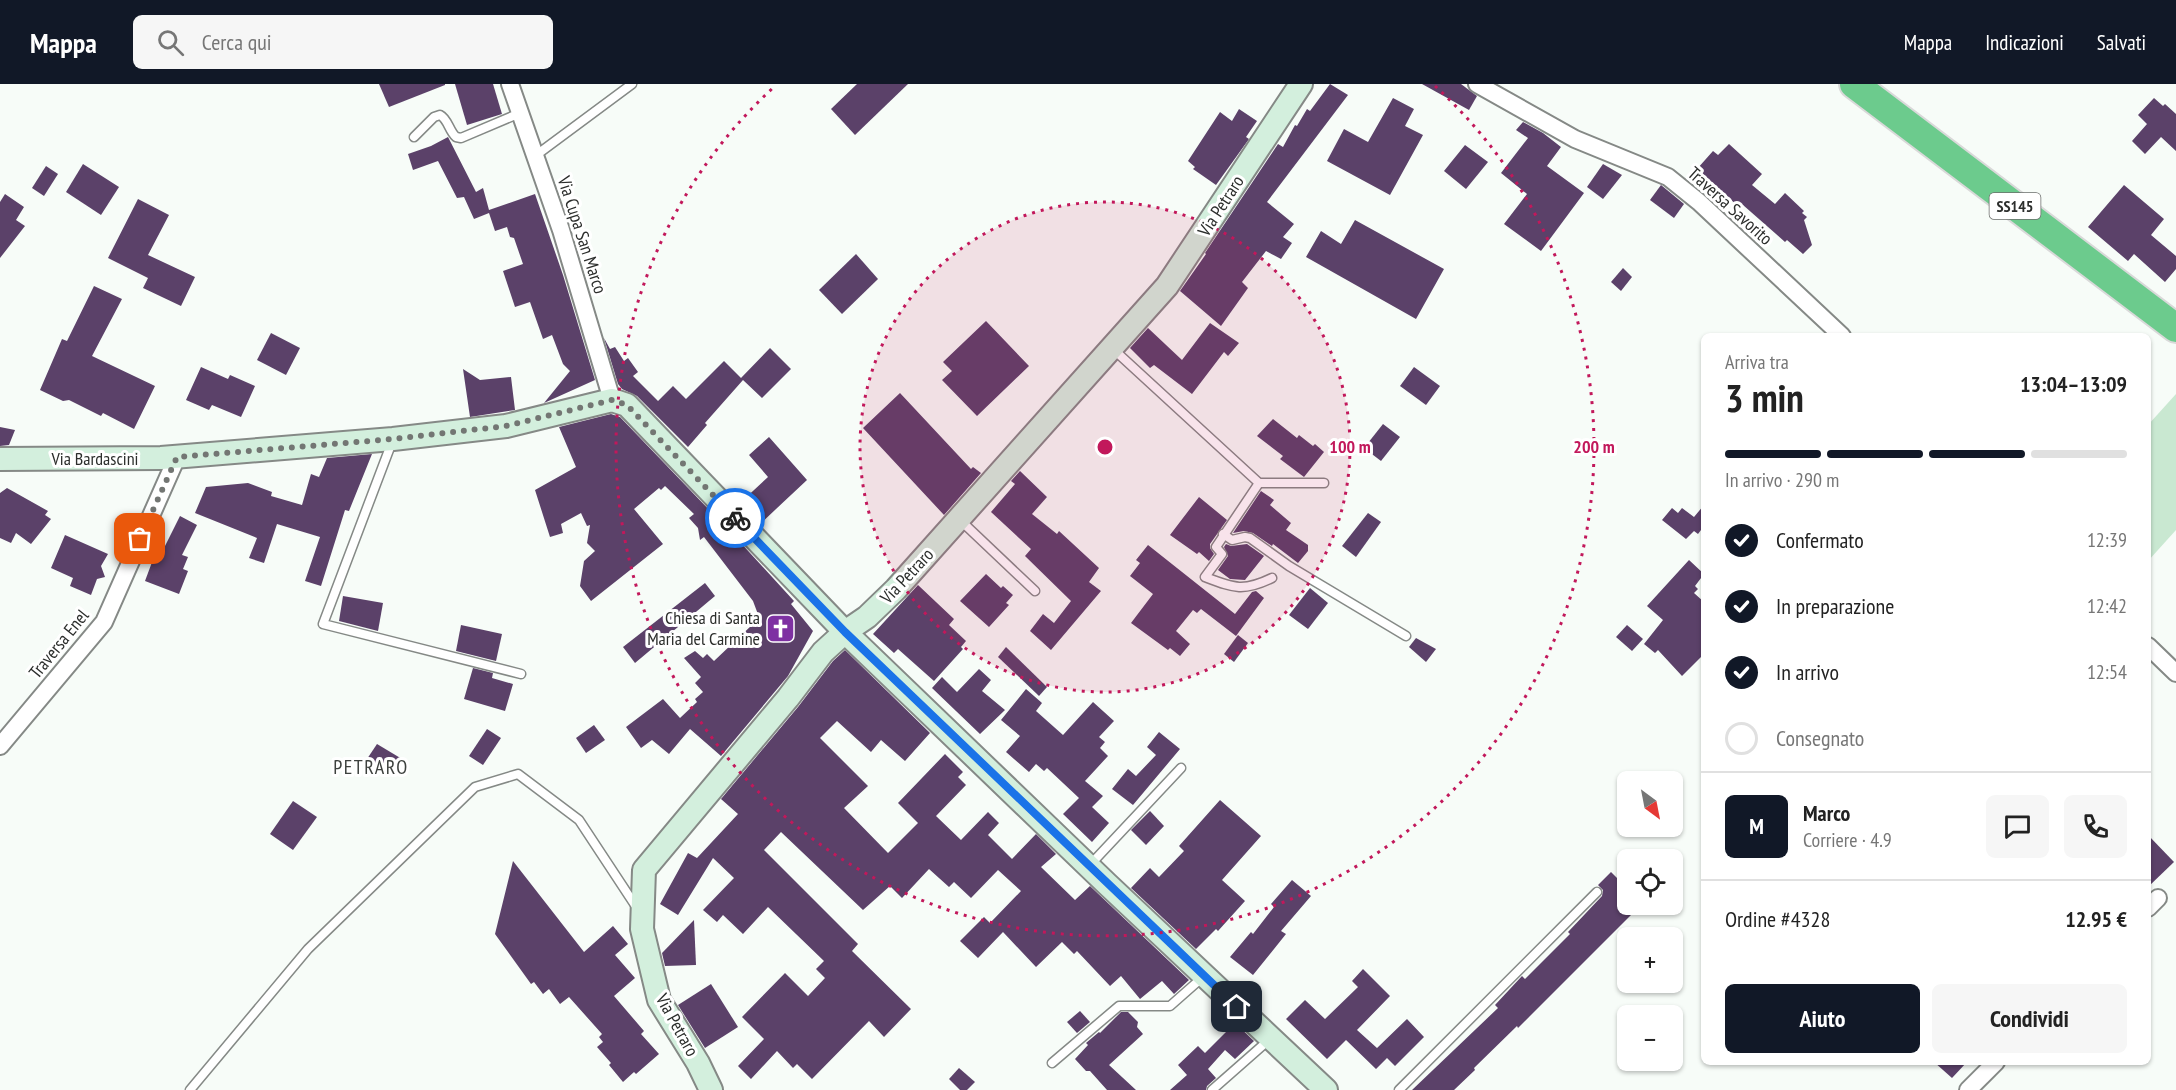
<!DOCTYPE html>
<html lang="it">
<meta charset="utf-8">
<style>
:root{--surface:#fff;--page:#f6f6f6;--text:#222;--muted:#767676;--line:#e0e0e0;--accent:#111827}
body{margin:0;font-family:"PT Sans Narrow",sans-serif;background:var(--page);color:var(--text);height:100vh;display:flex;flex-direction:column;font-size:22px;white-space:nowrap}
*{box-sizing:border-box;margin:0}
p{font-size:20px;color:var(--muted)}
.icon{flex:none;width:33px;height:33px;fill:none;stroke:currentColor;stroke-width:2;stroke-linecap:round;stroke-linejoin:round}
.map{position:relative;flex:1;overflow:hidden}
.sheet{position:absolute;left:1701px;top:249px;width:450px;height:732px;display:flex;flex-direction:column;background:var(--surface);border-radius:9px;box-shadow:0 2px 4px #0004}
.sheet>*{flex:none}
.needle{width:39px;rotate:148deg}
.buttons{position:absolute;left:1617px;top:687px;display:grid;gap:12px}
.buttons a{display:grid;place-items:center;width:66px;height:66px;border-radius:9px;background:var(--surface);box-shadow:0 2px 4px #0004;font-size:30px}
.pin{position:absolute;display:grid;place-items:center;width:51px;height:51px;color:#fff;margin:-26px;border-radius:12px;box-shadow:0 3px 9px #0006}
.courier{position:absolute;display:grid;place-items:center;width:60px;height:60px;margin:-30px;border:4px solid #1a73e8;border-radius:50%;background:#fff;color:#222;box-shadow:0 2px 8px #0007}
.headline em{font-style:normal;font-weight:600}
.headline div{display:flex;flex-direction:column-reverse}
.headline{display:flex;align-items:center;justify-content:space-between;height:102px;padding:0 24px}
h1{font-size:39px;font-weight:600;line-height:45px}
.bar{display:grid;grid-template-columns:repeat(4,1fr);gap:9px 6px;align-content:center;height:72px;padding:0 24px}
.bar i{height:8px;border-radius:4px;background:var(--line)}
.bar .on{background:var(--accent)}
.bar p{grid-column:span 4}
.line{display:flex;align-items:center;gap:15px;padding:0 24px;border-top:2px solid var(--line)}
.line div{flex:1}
.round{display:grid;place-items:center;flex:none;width:63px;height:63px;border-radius:9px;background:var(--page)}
ol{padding:0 24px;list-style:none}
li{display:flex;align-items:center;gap:18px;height:66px}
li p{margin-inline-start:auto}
li .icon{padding:6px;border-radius:50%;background:var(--accent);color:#fff;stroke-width:4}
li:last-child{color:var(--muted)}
li i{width:33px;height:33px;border:3px solid var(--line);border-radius:50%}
.button{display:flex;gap:12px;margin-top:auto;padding:12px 24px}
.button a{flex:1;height:69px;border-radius:9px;background:var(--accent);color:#fff;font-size:24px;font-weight:600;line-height:69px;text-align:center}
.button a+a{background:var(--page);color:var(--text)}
header{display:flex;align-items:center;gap:36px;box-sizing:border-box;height:84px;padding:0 30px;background:var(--accent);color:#fff}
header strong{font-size:28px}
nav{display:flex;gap:33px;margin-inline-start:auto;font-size:21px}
.search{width:420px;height:54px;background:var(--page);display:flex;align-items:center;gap:15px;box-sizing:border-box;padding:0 21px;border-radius:9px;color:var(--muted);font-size:22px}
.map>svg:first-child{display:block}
.green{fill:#c9e8d1}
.building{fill:#5b4169}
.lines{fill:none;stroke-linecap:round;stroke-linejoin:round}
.lane-casing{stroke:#858986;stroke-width:11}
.street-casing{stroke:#858986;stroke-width:20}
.secondary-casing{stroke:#858986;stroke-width:26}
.highway-casing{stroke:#d9d9d9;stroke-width:32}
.lane{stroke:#fff;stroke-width:8}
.street{stroke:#fff;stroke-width:16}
.secondary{stroke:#d3efdd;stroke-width:22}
.highway{stroke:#6ccb8d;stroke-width:28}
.done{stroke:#737673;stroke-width:6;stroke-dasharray:0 10.8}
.route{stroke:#1a73e8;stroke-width:8}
.ring{fill:none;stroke:#c2185b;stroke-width:3;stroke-dasharray:3 6}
.labels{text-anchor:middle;stroke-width:6;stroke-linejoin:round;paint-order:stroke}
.shield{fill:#fff;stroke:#6b6d6b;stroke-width:1.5}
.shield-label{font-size:16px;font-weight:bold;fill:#2c2e2c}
.street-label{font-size:18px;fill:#2c2e2c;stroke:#fff}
.poi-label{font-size:18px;fill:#2c2e2c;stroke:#fff;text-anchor:end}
.neighbourhood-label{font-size:20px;letter-spacing:1.5px;fill:#3d413e;stroke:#fff}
.centre{fill:#c2185b;stroke:#fff;stroke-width:3}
.ring-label{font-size:18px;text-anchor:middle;font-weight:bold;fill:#c2185b;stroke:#fff;stroke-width:6;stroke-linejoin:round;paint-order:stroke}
</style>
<header>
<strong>Mappa</strong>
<div class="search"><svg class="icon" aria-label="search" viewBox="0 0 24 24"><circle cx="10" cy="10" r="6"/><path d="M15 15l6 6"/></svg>Cerca qui</div>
<nav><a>Mappa</a><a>Indicazioni</a><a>Salvati</a></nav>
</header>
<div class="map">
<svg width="2176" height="1006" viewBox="0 0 2176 1006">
<rect width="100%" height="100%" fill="#f7fcf8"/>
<polygon class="green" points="2176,310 2176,446 2148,477 2148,341"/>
<g class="building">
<polygon points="379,0 445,0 445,1 389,23"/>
<polygon points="455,0 493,0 502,30 467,41"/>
<polygon points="857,0 908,0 855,51 831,25"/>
<polygon points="1330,0 1348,11 1267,118 1294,140 1283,153 1292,159 1281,175 1266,167 1242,198 1248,204 1221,242 1180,207 1206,170 1205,169 1276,63 1278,60 1283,63 1295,41 1297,42 1307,25 1310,27"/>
<polygon points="1422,0 1461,0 1477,12 1469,26"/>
<polygon points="1393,14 1414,25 1405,42 1423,51 1390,111 1327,77 1344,45 1368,58"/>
<polygon points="2154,14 2163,22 2165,20 2176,30 2176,67 2161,53 2145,70 2132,57 2147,40 2138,31"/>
<polygon points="1239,25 1257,37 1246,53 1249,55 1216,101 1193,85 1195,83 1188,77 1220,28 1232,37"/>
<polygon points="1523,38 1543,49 1561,63 1547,82 1584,109 1541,167 1504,140 1527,110 1501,89 1528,54 1516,46"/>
<polygon points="448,53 476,108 483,104 489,126 535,110 563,191 595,296 544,319 570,287 563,280 552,251 543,255 530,218 515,223 503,187 523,180 514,154 510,153 507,143 495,147 489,129 474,135 464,113 457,114 438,77 413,86 408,70 431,62"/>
<polygon points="1729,60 1762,90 1752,101 1775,120 1785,109 1804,127 1802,129 1807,133 1804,136 1812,161 1803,170 1787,156 1785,158 1743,121 1740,124 1697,85 1713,67 1718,71"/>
<polygon points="1465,61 1488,78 1466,105 1444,87"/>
<polygon points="83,80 119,103 101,131 66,108"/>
<polygon points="1603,80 1622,91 1603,115 1587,103"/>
<polygon points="46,82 58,90 44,112 32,104"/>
<polygon points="1661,101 1684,120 1674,134 1650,116"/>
<polygon points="2124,101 2164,135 2151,151 2176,172 2176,185 2165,198 2134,170 2128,177 2088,143"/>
<polygon points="5,110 24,123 16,136 25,142 0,174 0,118"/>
<polygon points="138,115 169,131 148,171 195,193 181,222 143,204 148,194 108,174"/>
<polygon points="1355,136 1444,185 1416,235 1306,173 1321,147 1341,160"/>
<polygon points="856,170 878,195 842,230 819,206"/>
<polygon points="1623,184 1632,193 1621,207 1611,198"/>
<polygon points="94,202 122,215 92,272 155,302 134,345 103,329 101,332 69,316 63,317 40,306 62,255 67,257"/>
<polygon points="986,237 1029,282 977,332 942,296 952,287 943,278"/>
<polygon points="1210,239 1239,259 1228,272 1224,268 1192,310 1154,281 1150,284 1130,264 1148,244 1182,276"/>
<polygon points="271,249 300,264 286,291 257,276"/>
<polygon points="604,254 610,265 615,263 624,277 628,274 638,288 633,292 658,317 673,302 686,315 724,277 741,294 770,264 791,285 762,314 743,296 705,339 707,341 688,363 637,312 622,305 618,300"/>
<polygon points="201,283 228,295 230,291 255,302 241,333 212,321 209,326 186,316"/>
<polygon points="1414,283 1440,302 1426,321 1400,302"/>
<polygon points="463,285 480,296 511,293 515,326 470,333"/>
<polygon points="900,309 971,385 973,383 981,389 944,431 863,344"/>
<polygon points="611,330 620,333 739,457 794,517 791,520 813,547 788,592 721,672 690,645 669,670 652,656 641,664 626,643 663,615 680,634 697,618 695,615 703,608 695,599 701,593 684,574 695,567 703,574 707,570 714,577 752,541 750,538 759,533 753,517 704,453 700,456 698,444 689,434 694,430 665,402 661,406 659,404 634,425 663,460 591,517 580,502 584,477 595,467 587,459 590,441 587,442 581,429 561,440 563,449 550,453 535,406 576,383 559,343"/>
<polygon points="1273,335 1297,354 1299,351 1313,362 1315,360 1324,368 1304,393 1280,375 1283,372 1257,352"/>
<polygon points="1383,340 1400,353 1381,377 1364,364"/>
<polygon points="0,343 15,346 9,361 0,362"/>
<polygon points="769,353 807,396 760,440 740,419 768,393 749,371"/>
<polygon points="372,370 349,427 345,426 321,502 305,497 320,453 277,440 264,479 249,474 257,454 195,429 206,403 248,399 272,408 271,412 302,421 311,390 319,393 327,374"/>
<polygon points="1020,387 1047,413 1032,430 1057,450 1059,447 1099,484 1089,498 1101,507 1051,566 1030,547 1043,530 1054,539 1071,517 1025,472 1031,465 991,428 1015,400 1011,397"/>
<polygon points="7,404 48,427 45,431 51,435 31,460 16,449 11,459 0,454 0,409"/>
<polygon points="1261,407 1274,416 1270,421 1291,439 1286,446 1308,461 1308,467 1298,479 1273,460 1272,462 1253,449 1244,447 1233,449"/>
<polygon points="1199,413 1227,436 1210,460 1210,464 1214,470 1209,477 1199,468 1197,470 1170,451"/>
<polygon points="1704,421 1704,442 1698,450 1694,447 1686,455 1662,436 1672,424 1678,429 1682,424 1694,433"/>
<polygon points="1368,429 1381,438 1356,473 1342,462"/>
<polygon points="180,432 197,441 182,471 188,473 183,485 188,487 179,510 145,497 158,462 164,464"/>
<polygon points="65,451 108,470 101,482 105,493 97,495 91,511 70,502 73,494 51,484"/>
<polygon points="1226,460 1231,462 1247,460 1264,472 1245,496 1230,495 1218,486 1228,472 1224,463"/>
<polygon points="1148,461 1235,530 1252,508 1256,507 1264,514 1236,552 1201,525 1197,529 1193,526 1176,547 1190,560 1180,572 1170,564 1168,566 1131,539 1153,510 1130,492 1140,479 1136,476"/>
<polygon points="1689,476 1704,490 1695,502 1698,505 1694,509 1704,518 1704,570 1682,592 1658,566 1655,569 1644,560 1663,536 1647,522"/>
<polygon points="986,490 1001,504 1003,502 1013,511 1006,519 1009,521 989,543 960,517"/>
<polygon points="705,499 715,512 635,579 623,563"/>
<polygon points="918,501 954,535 949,541 966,557 961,563 963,565 934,597 898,565 894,569 873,550"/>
<polygon points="1310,504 1328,519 1308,545 1289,531"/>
<polygon points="343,512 383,519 378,547 339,537"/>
<polygon points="461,541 502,550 496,577 456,567"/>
<polygon points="1627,541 1643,555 1632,567 1616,553"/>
<polygon points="1238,551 1248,559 1234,578 1224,570"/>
<polygon points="1416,554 1436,565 1426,578 1409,563"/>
<polygon points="1006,563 1047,603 1039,612 998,573"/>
<polygon points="845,566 930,649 905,677 881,656 871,668 837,637 820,654 868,702 844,724 888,769 918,739 898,719 945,670 963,688 958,693 966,701 936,732 961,756 988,728 999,739 988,751 1012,775 1036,750 1056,770 1041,783 1075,816 1090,802 1189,896 1174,910 1162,897 1140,915 1121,892 1110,902 1077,867 1074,870 1062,858 1036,883 1003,848 978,874 960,857 984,833 990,839 1021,807 998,786 971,814 954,798 949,803 929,785 902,814 890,802 863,826 781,748 764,766 858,860 852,867 911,925 884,953 869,937 812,995 797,980 793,984 777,967 751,995 738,982 764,955 742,933 785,889 808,912 825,894 816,885 824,877 768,823 743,850 723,831 717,838 703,826 734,794 713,774 678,831 660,820 688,769 697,774 738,730 721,715 798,623 833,577"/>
<polygon points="473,584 493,589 492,594 513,600 505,627 464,615"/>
<polygon points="979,585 991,596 982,607 1005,626 980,650 932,604 942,593 957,608"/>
<polygon points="1026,605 1042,619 1036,627 1063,651 1093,618 1114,637 1099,653 1105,658 1100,664 1108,672 1085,697 1103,712 1092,723 1109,739 1092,758 1063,730 1079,714 1047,684 1044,687 1036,680 1029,688 1006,668 1020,652 1001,636"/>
<polygon points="594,641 605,656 586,669 576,654"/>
<polygon points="487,645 501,654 483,681 469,672"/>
<polygon points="1159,648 1180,665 1133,721 1112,705 1128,685 1136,692 1156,671 1147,663"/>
<polygon points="377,660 402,675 392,690 367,675"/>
<polygon points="1220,716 1261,752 1222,796 1245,817 1218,847 1216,845 1196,865 1131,804 1150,784 1159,793 1184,767 1179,762"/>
<polygon points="293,717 317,733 293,766 270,750"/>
<polygon points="1150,727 1164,742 1146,761 1131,746"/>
<polygon points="2148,751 2174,778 2148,803"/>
<polygon points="513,777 584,868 613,842 628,860 615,871 635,894 614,912 644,947 641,950 659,970 636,990 634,988 623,998 609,981 611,979 597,963 603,958 599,953 602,950 569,913 560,920 549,905 543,910 534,898 531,900 495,850"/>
<polygon points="1611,788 1628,805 1628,820 1642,820 1518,944 1517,942 1474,984 1475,986 1454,1006 1412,1006 1498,924 1495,921 1522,892 1525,895 1570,850 1568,848 1602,812 1603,806 1598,801"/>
<polygon points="1292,796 1311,812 1281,847 1286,850 1253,891 1230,873 1251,848 1253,850 1274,823 1271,820"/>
<polygon points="694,836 696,881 665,882 662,869"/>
<polygon points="1363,885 1390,912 1357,946 1377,964 1407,935 1424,953 1395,982 1387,974 1376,985 1346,956 1327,975 1286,935 1305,916 1325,935 1358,903 1352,897"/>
<polygon points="711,900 738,943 705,964 678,921"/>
<polygon points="1080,927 1090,938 1077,949 1067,938"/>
<polygon points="1121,928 1128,928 1138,938 1137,943 1143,950 1109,981 1136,1006 1107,1006 1090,987 1086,987 1075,975 1088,961 1086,959 1099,948 1100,949"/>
<polygon points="1235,939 1254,957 1235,975 1225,966 1208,985 1216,994 1207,1002 1206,1006 1170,1006 1187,991 1178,981 1198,962 1205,969"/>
<polygon points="1934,978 1967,978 1952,994"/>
<polygon points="959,984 975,998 967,1006 960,1006 949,995"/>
</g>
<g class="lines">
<defs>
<g id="lane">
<path d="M414 53 434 33 440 31C448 35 449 47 456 53L461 54 520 29"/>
<polyline points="535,72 632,0"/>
<polyline points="1112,264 1259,399 1324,399"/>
<polyline points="392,358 323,540 521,590"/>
<path d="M1259 399 1216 463 1222 470 1205 493C1234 504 1243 508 1272 494"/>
<polyline points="959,435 1035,507"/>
<polyline points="1223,450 1232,456 1245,453 1250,454 1289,482 1406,552"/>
<polyline points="1089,782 1181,684"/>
<polyline points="1052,979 1119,922 1170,922 1204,892"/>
<polyline points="190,1006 308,865 475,703 518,690 579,736 637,824"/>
<polyline points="1212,1006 1270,955"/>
<polyline points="1399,1006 1597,808"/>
</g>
<g id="street">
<polyline points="510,0 561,146 612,316"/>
<polyline points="1477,0 1575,55 1668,93 1699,118 1842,252"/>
<polyline points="2148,562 2176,589"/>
<polyline points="0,662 104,538 177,373"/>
<polyline points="2148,824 2158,814"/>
<polyline points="1968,1006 1996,978"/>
</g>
<g id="secondary">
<polyline points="0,375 161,374 393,355 506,342 612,316 627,321 845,548 1107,800 1326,1006"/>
<polyline points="711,1006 698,979 659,916 642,845 644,786 788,614 823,568 845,548 867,533 896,505 1167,202 1301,0"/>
</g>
<polyline id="highway" points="1854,0 2176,244"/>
</defs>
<use href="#lane" class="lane-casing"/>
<use href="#street" class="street-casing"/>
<use href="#secondary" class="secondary-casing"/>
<use href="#highway" class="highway-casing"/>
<use href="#lane" class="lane"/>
<use href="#street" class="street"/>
<use href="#secondary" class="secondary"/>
<use href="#highway" class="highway"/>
</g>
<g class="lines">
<polyline class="done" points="140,455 177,373 393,355 506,342 612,316 627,321 735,434"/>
<polyline class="route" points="735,434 845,548 1237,923"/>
</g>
<circle cx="1105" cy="363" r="245" fill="#c2185b" fill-opacity=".12"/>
<g class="ring">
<circle cx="1105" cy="363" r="245"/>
<path d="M1435 2A489 489 0 1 1 775 2"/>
</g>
<defs>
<symbol id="church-square" viewBox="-11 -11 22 22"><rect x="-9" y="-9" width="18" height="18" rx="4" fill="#7e31a2" stroke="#fff"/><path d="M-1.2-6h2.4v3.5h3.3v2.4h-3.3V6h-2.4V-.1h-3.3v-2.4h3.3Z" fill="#fff"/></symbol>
</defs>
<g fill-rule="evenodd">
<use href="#church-square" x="764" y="528" width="33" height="33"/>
</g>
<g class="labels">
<rect class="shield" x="1989.5" y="109" width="51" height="26" rx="4.5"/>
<g class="shield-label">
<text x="2015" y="128">SS145</text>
</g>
<g class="street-label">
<text transform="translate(1221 122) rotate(-57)" y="6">Via Petraro</text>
<text transform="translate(1730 122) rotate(42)" y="6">Traversa Savorito</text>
<text transform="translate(582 151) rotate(72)" y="6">Via Cupa San Marco</text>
<text x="95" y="381">Via Bardascini</text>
<text transform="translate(907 492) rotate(-47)" y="6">Via Petraro</text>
<text transform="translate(59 560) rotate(-51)" y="6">Traversa Enel</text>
<text transform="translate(677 941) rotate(61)" y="6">Via Petraro</text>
</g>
<g class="poi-label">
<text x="760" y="540">Chiesa di Santa<tspan x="760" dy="21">Maria del Carmine</tspan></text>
</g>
<g class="neighbourhood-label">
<text x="371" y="690">PETRARO</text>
</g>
</g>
<circle cx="1105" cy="363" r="9" class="centre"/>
<g class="ring-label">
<text x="1350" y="369">100 m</text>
<text x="1594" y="369">200 m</text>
</g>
</svg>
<div class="buttons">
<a><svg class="needle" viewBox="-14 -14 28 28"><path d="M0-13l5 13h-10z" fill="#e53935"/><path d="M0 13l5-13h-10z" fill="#767676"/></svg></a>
<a><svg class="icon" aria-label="locate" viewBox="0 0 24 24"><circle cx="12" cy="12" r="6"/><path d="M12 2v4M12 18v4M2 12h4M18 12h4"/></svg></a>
<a>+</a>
<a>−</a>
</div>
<div class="pin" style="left:140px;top:455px;background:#ea580c"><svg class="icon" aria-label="bag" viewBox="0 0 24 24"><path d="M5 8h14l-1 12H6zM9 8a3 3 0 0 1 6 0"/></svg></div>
<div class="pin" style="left:1237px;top:923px;background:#1f2937"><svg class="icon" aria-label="home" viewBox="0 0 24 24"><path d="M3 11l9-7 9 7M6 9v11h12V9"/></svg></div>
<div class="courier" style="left:735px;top:434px"><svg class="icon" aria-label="bike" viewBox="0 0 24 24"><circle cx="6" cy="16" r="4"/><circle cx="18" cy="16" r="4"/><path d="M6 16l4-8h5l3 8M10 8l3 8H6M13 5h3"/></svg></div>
<section class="sheet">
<div class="headline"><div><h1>3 min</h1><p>Arriva tra</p></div><em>13:04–13:09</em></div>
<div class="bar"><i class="on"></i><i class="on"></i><i class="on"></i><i></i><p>In arrivo · 290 m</p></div>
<ol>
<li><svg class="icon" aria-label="check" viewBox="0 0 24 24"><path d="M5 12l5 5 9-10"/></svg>Confermato<p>12:39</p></li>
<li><svg class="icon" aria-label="check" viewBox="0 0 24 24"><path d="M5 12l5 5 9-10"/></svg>In preparazione<p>12:42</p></li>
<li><svg class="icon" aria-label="check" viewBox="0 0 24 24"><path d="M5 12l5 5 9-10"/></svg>In arrivo<p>12:54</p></li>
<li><i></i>Consegnato</li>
</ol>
<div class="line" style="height:108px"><b class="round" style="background:var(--accent);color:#fff">M</b><div><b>Marco</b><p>Corriere · 4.9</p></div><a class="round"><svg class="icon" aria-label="chat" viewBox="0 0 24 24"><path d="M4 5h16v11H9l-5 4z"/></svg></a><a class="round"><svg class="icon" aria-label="phone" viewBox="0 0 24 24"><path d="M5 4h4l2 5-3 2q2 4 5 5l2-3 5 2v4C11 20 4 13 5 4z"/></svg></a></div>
<div class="line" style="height:78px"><div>Ordine #4328</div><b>12.95 €</b></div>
<div class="button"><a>Aiuto</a><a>Condividi</a></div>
</section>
</div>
